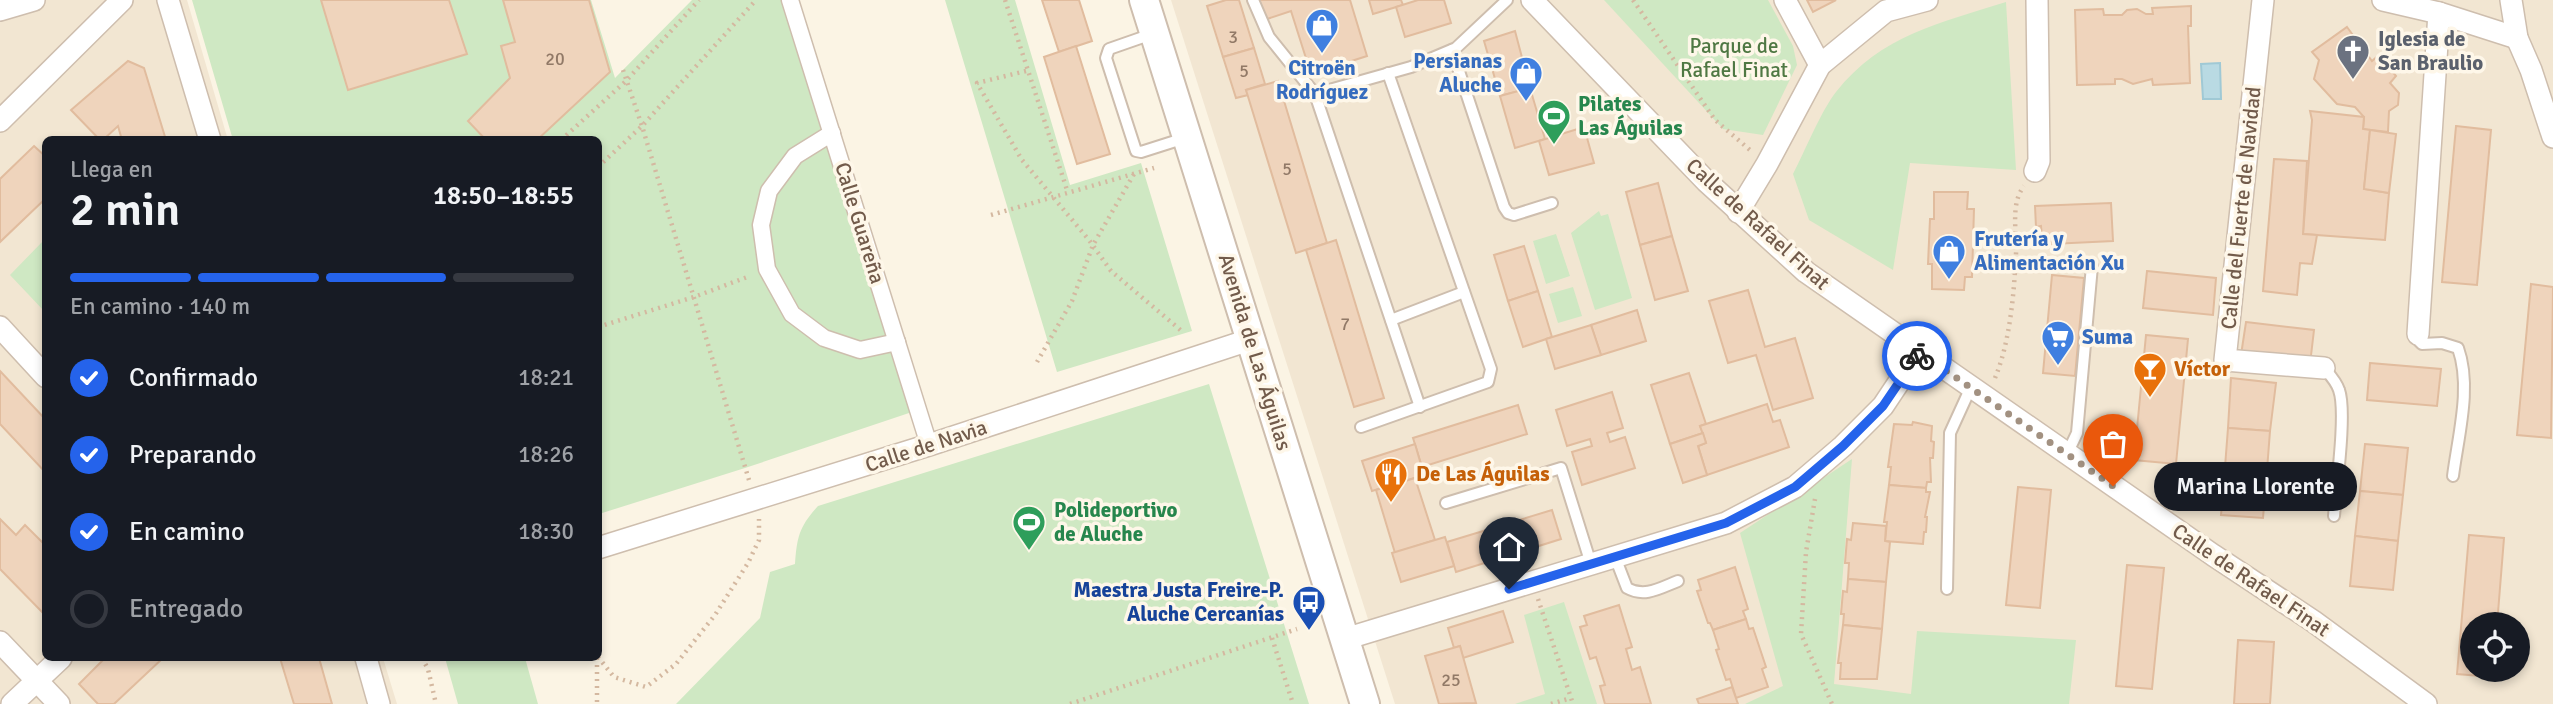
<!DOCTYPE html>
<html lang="es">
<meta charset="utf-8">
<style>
:root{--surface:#171b24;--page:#242831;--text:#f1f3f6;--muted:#9ea1a6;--line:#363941;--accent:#2563eb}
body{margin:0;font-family:Signika,sans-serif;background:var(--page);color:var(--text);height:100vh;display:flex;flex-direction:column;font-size:26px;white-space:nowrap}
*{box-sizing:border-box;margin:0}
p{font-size:23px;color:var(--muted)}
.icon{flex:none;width:38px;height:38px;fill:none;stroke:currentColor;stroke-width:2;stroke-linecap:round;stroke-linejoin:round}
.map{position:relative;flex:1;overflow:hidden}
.panel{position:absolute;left:42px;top:136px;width:560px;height:525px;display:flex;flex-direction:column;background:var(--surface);border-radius:10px;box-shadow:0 4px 10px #0003}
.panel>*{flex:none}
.controls{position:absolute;left:2460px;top:612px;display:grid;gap:14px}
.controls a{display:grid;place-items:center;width:70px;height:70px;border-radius:50%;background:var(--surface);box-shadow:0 4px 10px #0003;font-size:35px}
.pin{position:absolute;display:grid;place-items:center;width:60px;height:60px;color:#fff;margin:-72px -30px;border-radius:50% 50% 50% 0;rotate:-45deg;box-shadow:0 0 7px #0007}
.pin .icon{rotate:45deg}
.courier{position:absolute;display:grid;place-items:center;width:70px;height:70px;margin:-35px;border:5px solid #2563eb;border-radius:50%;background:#fff;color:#222;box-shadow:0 2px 9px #0007}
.bubble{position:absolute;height:49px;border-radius:24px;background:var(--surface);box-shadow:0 4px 10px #0003;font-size:23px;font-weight:600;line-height:49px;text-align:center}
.overview em{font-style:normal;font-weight:600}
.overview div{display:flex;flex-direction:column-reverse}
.overview{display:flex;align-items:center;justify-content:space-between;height:119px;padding:0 28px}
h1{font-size:46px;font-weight:600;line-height:52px}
.bar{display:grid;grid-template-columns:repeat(4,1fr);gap:10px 7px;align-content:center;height:84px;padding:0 28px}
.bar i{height:9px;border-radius:5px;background:var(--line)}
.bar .on{background:var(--accent)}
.bar p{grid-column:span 4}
ol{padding:0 28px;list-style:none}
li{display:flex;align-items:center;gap:21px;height:77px}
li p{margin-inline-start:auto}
li .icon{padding:7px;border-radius:50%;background:var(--accent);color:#fff;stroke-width:4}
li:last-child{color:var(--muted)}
li i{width:38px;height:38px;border:4px solid var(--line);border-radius:50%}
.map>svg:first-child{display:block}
.residential{fill:#f2e6d2;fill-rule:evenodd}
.green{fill:#cfe8c3}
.water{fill:#b9dae3;stroke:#a0c9d5;stroke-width:2}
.building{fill:#efd4bc;stroke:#e1bc9e;stroke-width:2}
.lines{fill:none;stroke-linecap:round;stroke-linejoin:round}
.service-casing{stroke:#cebeae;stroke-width:14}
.pedestrian-casing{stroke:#cebeae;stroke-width:19}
.minor-casing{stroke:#cebeae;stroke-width:24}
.tertiary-casing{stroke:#cebeae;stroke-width:32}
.path{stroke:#d4b8a0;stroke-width:4.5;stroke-dasharray:2 5;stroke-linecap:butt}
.service{stroke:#fff;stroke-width:10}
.pedestrian{stroke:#fff;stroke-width:16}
.minor{stroke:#fff;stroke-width:21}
.tertiary{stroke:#fff;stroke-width:28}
.done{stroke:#a29181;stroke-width:7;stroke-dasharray:0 12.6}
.route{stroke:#2563eb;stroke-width:9}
.labels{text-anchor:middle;stroke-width:7;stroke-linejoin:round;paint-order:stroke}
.number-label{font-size:18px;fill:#917967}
.worship-label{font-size:21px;font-weight:bold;fill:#5b616d;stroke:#fef7e9;text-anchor:start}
.park-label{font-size:21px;fill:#4f7843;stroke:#fef7e9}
.shop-label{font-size:21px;font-weight:bold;fill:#366cbe;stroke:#fef7e9;text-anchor:start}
.leisure-label{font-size:21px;font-weight:bold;fill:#27864d;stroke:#fef7e9;text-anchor:start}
.street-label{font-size:21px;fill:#725b4b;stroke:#fef7e9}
.food-label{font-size:21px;font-weight:bold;fill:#c56008;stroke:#fef7e9;text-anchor:start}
.transit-label{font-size:21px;font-weight:bold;fill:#164399;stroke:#fef7e9;text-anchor:end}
</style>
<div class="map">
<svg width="2553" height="704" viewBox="0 0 2553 704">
<rect width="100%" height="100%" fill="#fbf4e4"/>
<g class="residential">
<polygon points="0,0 187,0 228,140 46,140 46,658 383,658 397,704 0,704"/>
<path d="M1171 0H2553V704H1395ZM2473 625H2518V670H2473Z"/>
</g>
<g class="green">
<polygon points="192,0 591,0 615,78 692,0 790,0 918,410 745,468 599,514 598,140 233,140"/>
<polygon points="945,0 1015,0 1070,185 1141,163 1192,331 1057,372"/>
<polygon points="1604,0 1768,0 1793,46 1797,65 1763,135 1723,129"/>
<path d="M2006 2 2016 170 1910 163 1893 270 1809 220 1793 174C1805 151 1821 111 1836 92 1881 35 1940 23 2006 2Z"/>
<polygon points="1599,211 1601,216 1608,214 1632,298 1595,310 1571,233"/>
<polygon points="1556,234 1570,276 1546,284 1533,241"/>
<polygon points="45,239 45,312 10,275"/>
<polygon points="1573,287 1582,316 1558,323 1549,294"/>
<path d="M1209 384 1309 704H676L760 618 770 572 795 564C797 537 799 527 818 506Z"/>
<polygon points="1852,459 1834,684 1911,694 1917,631 2076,640 2069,704 1745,704 1783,686 1740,533"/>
<polygon points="1564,602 1597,704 1515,704 1545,694 1524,615"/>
<polygon points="445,658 525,658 538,704 458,704"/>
</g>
<polygon class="water" points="2220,63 2221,99 2203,99 2201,64"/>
<g class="building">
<polygon points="321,0 449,0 467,54 348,90"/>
<polygon points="503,0 589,0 610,72 537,140 486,140 468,121 510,78 501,46 515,42"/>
<polygon points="1042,0 1079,0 1092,41 1059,52"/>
<polygon points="1226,0 1239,0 1254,48 1223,57 1207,6"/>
<polygon points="1257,0 1350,0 1367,56 1311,74 1291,11 1264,20"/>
<polygon points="1369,0 1401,0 1403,5 1373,14"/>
<polygon points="1418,0 1444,0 1451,23 1405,37 1396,7"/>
<polygon points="1807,0 1836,0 1813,12"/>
<polygon points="2191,6 2191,26 2188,26 2190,83 2153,85 2152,79 2133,84 2122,79 2115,79 2115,84 2077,85 2075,10 2103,9 2104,15 2122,15 2127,10 2137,9 2146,14 2153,14 2152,8"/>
<polygon points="2347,27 2372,61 2379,55 2396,76 2390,83 2399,93 2398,105 2389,111 2388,132 2363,129 2364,117 2355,107 2337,104 2314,79 2319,60 2312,52"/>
<polygon points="1515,31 1530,88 1500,96 1484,41"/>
<polygon points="1076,46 1110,154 1077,164 1044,57"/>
<polygon points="1254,48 1265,84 1246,90 1248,95 1236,98 1223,57"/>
<polygon points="128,61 144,68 166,140 122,140 118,126 103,140 100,140 71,110"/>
<polygon points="1278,81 1327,243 1296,253 1246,90"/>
<polygon points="1530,88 1545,139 1515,148 1500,96"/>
<polygon points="2310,111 2364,117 2363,129 2370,130 2364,189 2389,193 2385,240 2303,234 2312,120"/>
<polygon points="2456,126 2491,130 2477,285 2442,282"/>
<polygon points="1584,127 1594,163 1549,175 1539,141"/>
<polygon points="2370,130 2396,134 2389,193 2364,189"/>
<polygon points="34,146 46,157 46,198 0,242 0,179"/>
<polygon points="2274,159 2307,161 2303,234 2317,235 2312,264 2300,263 2297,295 2263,291"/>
<polygon points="1658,183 1672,236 1640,245 1626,192"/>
<polygon points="1934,192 1968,192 1967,209 1974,209 1972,277 1965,277 1964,290 1932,289 1932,264 1928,264 1930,219 1934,219"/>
<polygon points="2111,203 2113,241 2051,244 2051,238 2042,238 2041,226 2036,227 2035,206"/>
<polygon points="1672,236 1688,291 1655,300 1640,245"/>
<polygon points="1336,240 1384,398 1354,407 1306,250"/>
<polygon points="1524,246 1538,291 1508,301 1494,255"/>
<polygon points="2147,271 2216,278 2213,315 2143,308"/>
<polygon points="2052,275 2084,278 2075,376 2043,373"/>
<polygon points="2531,284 2553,287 2551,438 2517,435"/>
<polygon points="1748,290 1765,347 1795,338 1813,398 1773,410 1756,355 1728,363 1709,301"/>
<polygon points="1538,291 1552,337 1523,347 1508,301"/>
<polygon points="1637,310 1646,341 1601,355 1591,325"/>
<polygon points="2246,322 2314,330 2310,364 2241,355"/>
<polygon points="1591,325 1601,355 1555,369 1546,339"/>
<polygon points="2146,335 2188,339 2176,464 2134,460"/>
<polygon points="2370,363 2441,369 2437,406 2367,400"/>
<polygon points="0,371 46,420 46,473 0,424"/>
<polygon points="1689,373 1706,424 1700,426 1703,433 1670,444 1651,385"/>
<polygon points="2231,378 2276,383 2270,431 2228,428"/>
<polygon points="1612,392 1623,428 1607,433 1610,442 1625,437 1635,468 1582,485 1572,452 1592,446 1590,439 1567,446 1556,410"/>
<polygon points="1767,404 1773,422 1780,420 1789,447 1707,475 1698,446 1706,443 1700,426"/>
<polygon points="1518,405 1527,434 1422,467 1413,438"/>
<polygon points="1913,422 1932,426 1931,441 1934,442 1933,458 1930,458 1931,482 1927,482 1926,488 1889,485 1891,467 1888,467 1894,424 1912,425"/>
<polygon points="2228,428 2270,431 2267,470 2225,467"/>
<polygon points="1703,433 1706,443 1698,446 1707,475 1683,483 1670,444"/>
<polygon points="1415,444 1424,475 1372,491 1362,461"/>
<polygon points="2365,444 2408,448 2403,495 2360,491"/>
<polygon points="2225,467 2267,470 2263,518 2221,515"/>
<polygon points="1415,478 1435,540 1395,553 1376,490"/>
<polygon points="1889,485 1926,488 1926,492 1930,492 1925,517 1927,517 1926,532 1924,532 1923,544 1885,541 1887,522 1884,522"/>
<polygon points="2018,487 2051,490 2040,608 2006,605"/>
<polygon points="2360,491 2403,495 2398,541 2355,536"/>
<polygon points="1552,510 1561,539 1456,572 1447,542"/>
<polygon points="0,519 16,535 25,525 46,546 46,616 0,569"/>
<polygon points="1853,523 1886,526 1885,541 1890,542 1886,582 1848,579 1849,563 1845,563 1847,539 1851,540"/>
<polygon points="2469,535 2504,538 2497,625 2473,625 2473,670 2493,670 2492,677 2457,674"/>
<polygon points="2355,536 2398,541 2393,590 2350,586"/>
<polygon points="1445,537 1454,566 1401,582 1392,553"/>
<polygon points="2127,565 2164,568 2152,689 2116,686"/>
<polygon points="1735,567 1748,609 1743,611 1746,619 1713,630 1710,623 1708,623 1697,591 1701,590 1698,580"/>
<polygon points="1848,579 1886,582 1882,629 1843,625 1844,614 1841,614 1843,591 1847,592"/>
<polygon points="1619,605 1632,647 1626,649 1632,670 1640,667 1651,704 1605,704 1600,686 1605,685 1596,657 1590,659 1580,627 1587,625 1584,616"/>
<polygon points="1503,611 1513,642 1463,658 1460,646 1454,648 1448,628"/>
<polygon points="1746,619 1749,629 1753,628 1766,667 1762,669 1768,687 1736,698 1730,679 1726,680 1716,650 1719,649 1713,630"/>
<polygon points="1843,625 1882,629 1877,679 1840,679 1841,663 1838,663"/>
<polygon points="2238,640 2274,642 2270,704 2234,704"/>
<polygon points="1460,646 1476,703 1439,704 1425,656"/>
<polygon points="105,658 163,658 114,704 98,704 79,684"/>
<polygon points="280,658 319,658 332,704 294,704"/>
<polygon points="1732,687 1738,704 1699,704 1697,699"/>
</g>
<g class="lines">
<defs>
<g id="service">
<polyline points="1253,0 1269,37 1315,94 1420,407"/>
<polyline points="1152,34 1109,49 1106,58 1136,151 1141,152 1185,138"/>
<polyline points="1452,50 1504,207 1508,213 1514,215 1552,203"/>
<polyline points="1315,94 1411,67 1456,48 1507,0"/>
<polyline points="1391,320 1464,292"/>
<path d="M2418 334 2419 341 2422 344 2442 343 2458 348C2472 387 2458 436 2453 476"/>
<path d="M2324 368C2330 375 2336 381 2339 390 2347 412 2336 489 2334 516"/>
<polyline points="1361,427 1488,382 1491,369 1388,73"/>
<polyline points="2067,454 2077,433 2092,266"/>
<polyline points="1446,503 1561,468 1591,564"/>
<path d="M1615 557 1627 588C1645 598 1660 588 1678 581"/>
<polyline points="1947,589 1950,433 1971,387"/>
</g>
<g id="pedestrian">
<polyline points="790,0 929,445"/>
<polyline points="832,133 795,156 769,191 761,225 767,269 792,314 824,338 860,350 897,342"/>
</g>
<g id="minor">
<polyline points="168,0 210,140"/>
<polyline points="1532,0 1706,181 1806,272 2213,555 2313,621 2426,704"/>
<polyline points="1785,0 1820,65"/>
<polyline points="2263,0 2225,360 2324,368"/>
<polyline points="2383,0 2439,13 2517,38"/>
<polyline points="2511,0 2517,38 2531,70 2553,137"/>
<polyline points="0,10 34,0"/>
<polyline points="0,121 122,0"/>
<polyline points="2035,171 2039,161 2037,0"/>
<polyline points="1738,212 1767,164 1820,65 1886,11 1927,0"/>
<polyline points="0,327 46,377"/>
<polyline points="2418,334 2439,13"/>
<polyline points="598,548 929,445 1252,339"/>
<polyline points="1345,639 1726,523 1795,487 1843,446 1883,406 1919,352"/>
<polyline points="0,642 59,704"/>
<polyline points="366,658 379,704"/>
<polyline points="12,704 61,658"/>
</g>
<polyline id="tertiary" points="1144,0 1365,704"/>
</defs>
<use href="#service" class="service-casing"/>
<use href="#pedestrian" class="pedestrian-casing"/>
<use href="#minor" class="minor-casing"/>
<use href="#tertiary" class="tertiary-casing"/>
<g class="path">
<polyline points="1005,0 1068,193"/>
<polyline points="1633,0 1715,120 1750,150"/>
<polyline points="623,70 642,126 749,480"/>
<polyline points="1026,71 977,83 1022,160 1089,240 1111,271 1184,333"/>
<polyline points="561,140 626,81 699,0"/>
<polyline points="598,167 642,126 756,0"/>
<polyline points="991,215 1154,168"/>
<polyline points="598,327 694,297 750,276"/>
<polyline points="1037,362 1072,301 1093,245 1134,174"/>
<path d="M1995 378C2010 342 2014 294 2016 254 2017 231 2010 204 2024 186"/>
<polyline points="1815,499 1806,552 1801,634 1832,704"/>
<polyline points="1538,599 1573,704"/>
<polyline points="1272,638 1293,704"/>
<polyline points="598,657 614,677 646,687 676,664 715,615 748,563 759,540 759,519"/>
<polyline points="422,658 428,669 436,704"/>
<polyline points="597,658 597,704"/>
<polyline points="1070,704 1297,629"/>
<polyline points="1551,704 1571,698"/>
</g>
<use href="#service" class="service"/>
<use href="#pedestrian" class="pedestrian"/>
<use href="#minor" class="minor"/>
<use href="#tertiary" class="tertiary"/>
</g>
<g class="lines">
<polyline class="done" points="1917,356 1919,352 2113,486"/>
<polyline class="route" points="1509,589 1726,523 1795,487 1843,446 1883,406 1917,356"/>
</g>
<defs>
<symbol id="shop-pin" viewBox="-11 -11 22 30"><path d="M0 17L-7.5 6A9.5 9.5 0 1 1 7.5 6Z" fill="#3f7fe0" stroke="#fef7e9"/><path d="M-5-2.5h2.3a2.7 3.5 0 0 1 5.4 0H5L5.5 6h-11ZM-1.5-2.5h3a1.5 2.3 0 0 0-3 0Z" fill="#fff"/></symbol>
<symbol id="church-pin" viewBox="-11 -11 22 30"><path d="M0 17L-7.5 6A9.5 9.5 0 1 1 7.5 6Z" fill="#6b7280" stroke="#fef7e9"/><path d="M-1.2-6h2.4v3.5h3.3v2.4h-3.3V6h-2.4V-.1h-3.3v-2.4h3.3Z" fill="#fff"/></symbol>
<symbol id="stadium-pin" viewBox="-11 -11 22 30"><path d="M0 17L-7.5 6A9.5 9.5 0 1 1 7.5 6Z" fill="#2e9e5b" stroke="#fef7e9"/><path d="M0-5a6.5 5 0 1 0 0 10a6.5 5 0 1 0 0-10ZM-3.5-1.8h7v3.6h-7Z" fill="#fff"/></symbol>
<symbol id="supermarket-pin" viewBox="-11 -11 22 30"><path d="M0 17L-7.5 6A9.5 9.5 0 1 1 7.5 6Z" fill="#3f7fe0" stroke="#fef7e9"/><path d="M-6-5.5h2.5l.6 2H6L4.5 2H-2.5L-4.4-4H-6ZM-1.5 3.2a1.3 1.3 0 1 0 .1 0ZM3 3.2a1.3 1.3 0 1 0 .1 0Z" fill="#fff"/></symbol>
<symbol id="bar-pin" viewBox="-11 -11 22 30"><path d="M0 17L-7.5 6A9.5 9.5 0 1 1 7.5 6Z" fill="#e8710a" stroke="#fef7e9"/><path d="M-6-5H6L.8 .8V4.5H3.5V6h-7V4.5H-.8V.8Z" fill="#fff"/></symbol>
<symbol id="restaurant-pin" viewBox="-11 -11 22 30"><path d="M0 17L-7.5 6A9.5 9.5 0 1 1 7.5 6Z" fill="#e8710a" stroke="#fef7e9"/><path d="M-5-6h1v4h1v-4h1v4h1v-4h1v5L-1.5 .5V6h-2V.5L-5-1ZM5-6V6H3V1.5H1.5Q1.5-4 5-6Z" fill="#fff"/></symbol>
<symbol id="bus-pin" viewBox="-11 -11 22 30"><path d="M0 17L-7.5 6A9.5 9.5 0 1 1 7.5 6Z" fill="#1a4fb4" stroke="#fef7e9"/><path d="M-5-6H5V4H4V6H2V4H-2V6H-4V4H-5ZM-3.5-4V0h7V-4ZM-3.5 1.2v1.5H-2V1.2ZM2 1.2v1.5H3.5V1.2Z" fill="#fff"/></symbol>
</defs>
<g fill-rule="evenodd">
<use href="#shop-pin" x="1303" y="6" width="38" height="52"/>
<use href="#church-pin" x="2334" y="32" width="38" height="52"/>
<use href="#shop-pin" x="1507" y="54" width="38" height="52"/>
<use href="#stadium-pin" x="1535" y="97" width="38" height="52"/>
<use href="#shop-pin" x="1930" y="232" width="38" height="52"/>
<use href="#supermarket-pin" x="2039" y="318" width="38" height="52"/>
<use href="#bar-pin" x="2131" y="350" width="38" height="52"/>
<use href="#restaurant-pin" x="1372" y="455" width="38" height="52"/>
<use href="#stadium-pin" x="1010" y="503" width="38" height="52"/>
<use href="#bus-pin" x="1290" y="583" width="38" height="52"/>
</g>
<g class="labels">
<g class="number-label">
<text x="1233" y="43">3</text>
<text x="555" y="65">20</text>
<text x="1244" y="77">5</text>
<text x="1287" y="175">5</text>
<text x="1345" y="330">7</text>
<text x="1451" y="686">25</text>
</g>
<g class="worship-label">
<text x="2378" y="46">Iglesia de<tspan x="2378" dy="24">San Braulio</tspan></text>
</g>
<g class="park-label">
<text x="1734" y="53">Parque de<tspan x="1734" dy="24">Rafael Finat</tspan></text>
</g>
<g class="shop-label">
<text x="1502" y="68" text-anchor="end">Persianas<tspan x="1502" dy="24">Aluche</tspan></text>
<text x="1322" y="75" text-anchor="middle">Citroën<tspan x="1322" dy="24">Rodríguez</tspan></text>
<text x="1974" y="246">Frutería y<tspan x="1974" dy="24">Alimentación Xu</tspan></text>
<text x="2082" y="344">Suma</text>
</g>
<g class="leisure-label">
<text x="1578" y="111">Pilates<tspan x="1578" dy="24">Las Águilas</tspan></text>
<text x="1054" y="517">Polideportivo<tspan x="1054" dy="24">de Aluche</tspan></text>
</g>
<g class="street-label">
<text transform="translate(2241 208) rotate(-84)" y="7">Calle del Fuerte de Navidad</text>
<text transform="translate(860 223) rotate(73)" y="7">Calle Guareña</text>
<text transform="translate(1758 224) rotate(42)" y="7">Calle de Rafael Finat</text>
<text transform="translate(1255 352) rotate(73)" y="7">Avenida de Las Águilas</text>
<text transform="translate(926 446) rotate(-18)" y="7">Calle de Navia</text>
<text transform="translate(2251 580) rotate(34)" y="7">Calle de Rafael Finat</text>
</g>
<g class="food-label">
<text x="2174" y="376">Víctor</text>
<text x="1416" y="481">De Las Águilas</text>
</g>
<g class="transit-label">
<text x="1284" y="597">Maestra Justa Freire-P.<tspan x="1284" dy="24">Aluche Cercanías</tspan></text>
</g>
</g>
</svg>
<div class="controls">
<a><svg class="icon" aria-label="locate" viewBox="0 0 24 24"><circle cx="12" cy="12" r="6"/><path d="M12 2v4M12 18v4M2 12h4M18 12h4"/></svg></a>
</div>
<div class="pin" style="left:2113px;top:486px;background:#ea580c"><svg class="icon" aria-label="bag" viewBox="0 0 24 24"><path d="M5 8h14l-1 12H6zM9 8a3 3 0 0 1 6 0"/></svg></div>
<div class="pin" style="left:1509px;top:589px;background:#1f2937"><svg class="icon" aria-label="home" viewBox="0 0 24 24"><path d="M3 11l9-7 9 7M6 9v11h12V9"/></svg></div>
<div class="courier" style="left:1917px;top:356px"><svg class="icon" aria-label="bike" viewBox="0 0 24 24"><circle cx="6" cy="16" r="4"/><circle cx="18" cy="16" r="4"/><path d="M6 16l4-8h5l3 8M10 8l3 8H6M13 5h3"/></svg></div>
<div class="bubble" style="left:2154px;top:462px;width:203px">Marina Llorente</div>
<section class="panel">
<div class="overview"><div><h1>2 min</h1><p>Llega en</p></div><em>18:50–18:55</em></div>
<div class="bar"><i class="on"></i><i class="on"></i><i class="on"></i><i></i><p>En camino · 140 m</p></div>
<ol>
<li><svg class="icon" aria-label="check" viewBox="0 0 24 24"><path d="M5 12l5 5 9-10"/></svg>Confirmado<p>18:21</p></li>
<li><svg class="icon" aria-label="check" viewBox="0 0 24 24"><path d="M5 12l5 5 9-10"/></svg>Preparando<p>18:26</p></li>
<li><svg class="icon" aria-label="check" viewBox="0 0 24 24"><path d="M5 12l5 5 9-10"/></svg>En camino<p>18:30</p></li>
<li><i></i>Entregado</li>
</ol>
</section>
</div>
